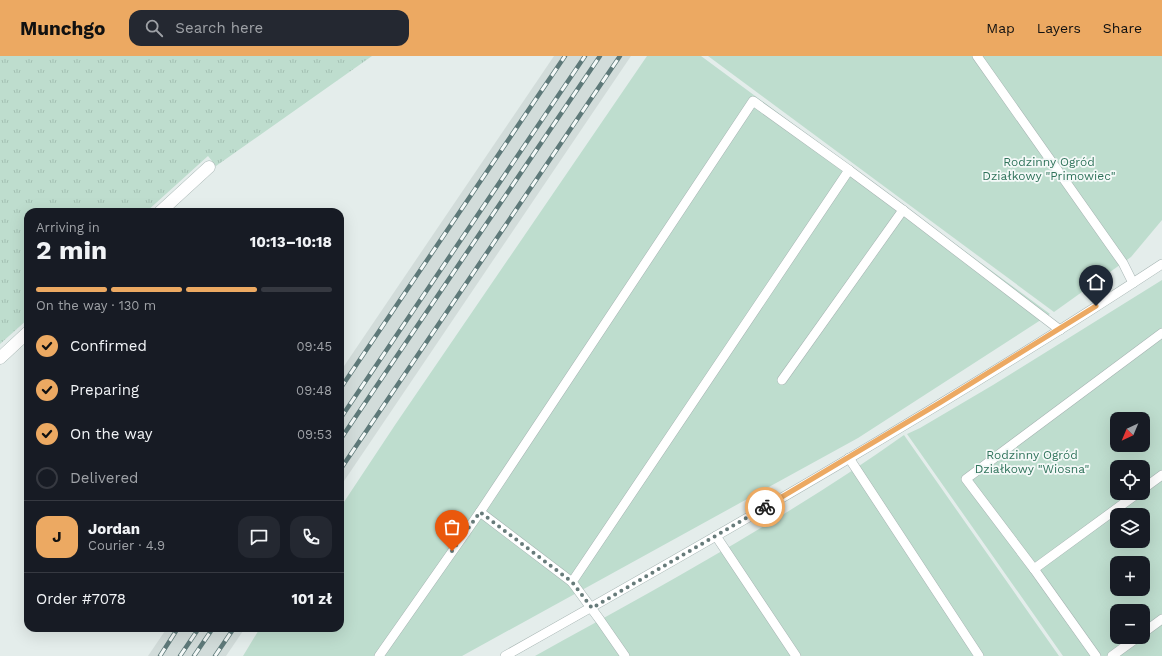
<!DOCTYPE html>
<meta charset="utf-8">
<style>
:root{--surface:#171b24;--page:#242831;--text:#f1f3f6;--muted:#9ea1a6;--line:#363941;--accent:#eca962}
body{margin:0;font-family:"Work Sans",sans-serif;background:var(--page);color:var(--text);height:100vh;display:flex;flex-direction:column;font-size:15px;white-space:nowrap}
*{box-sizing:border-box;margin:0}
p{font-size:13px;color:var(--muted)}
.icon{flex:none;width:22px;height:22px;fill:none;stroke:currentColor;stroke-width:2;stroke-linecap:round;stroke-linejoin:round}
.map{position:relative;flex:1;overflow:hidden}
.drawer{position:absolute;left:24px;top:152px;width:320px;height:424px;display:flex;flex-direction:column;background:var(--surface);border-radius:12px;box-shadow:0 4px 16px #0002}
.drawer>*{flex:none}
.needle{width:26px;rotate:224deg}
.buttons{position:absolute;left:1110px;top:356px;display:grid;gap:8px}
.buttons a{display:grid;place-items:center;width:40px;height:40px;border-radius:8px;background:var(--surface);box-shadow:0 4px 16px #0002;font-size:20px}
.pin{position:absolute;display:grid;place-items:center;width:34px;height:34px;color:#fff;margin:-41px -17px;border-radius:50% 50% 50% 0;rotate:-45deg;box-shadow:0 0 4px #0007}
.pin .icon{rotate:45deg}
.courier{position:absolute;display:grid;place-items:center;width:40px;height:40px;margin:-20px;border:3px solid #eca962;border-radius:50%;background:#fff;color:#222;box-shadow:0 1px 5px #0007}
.summary em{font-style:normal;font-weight:700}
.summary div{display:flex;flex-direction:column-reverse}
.summary{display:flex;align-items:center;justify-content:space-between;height:68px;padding:0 12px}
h1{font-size:26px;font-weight:700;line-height:30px}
.bar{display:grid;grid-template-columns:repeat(4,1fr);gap:6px 4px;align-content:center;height:48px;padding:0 12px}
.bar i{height:5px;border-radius:3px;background:var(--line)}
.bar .active{background:var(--accent)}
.bar p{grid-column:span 4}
.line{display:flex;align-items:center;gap:10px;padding:0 12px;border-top:1px solid var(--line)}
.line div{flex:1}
.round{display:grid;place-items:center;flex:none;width:42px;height:42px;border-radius:12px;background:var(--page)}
ol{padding:0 12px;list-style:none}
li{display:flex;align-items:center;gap:12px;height:44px}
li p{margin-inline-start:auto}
li .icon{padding:4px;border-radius:50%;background:var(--accent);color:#111;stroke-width:4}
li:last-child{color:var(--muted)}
li i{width:22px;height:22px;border:2px solid var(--line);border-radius:50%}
header{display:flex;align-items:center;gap:24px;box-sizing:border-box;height:56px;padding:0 20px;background:var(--accent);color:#111}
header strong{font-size:19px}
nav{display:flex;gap:22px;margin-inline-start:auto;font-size:14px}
.search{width:280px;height:36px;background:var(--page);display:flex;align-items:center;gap:10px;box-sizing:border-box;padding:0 14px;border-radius:12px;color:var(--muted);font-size:15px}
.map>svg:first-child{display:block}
.built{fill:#d2dcda}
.grass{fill:url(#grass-tufts)}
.garden{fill:#beddce;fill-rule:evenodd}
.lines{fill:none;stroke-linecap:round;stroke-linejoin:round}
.lane-casing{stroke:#a7b5b3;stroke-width:10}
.street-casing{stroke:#a7b5b3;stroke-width:13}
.lane{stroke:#fff;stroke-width:9}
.street{stroke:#fff;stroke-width:12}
.rail-casing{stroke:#5e7979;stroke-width:4.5}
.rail{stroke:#f4f9f8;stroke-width:3;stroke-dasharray:9;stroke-linecap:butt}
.done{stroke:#677b7a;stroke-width:4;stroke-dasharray:0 7.2}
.route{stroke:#eca962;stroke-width:5}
.labels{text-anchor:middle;stroke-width:3.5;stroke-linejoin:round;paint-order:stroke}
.park-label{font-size:12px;fill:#30735b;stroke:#f4f9f8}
</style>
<header>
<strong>Munchgo</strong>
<div class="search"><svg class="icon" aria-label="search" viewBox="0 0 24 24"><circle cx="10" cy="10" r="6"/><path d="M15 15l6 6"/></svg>Search here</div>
<nav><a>Map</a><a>Layers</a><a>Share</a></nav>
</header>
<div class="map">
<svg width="1162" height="600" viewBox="0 0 1162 600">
<defs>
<pattern id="grass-tufts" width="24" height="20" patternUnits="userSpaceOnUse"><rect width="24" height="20" fill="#beddce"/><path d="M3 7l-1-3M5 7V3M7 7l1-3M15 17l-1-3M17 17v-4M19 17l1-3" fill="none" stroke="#a3bfb2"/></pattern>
</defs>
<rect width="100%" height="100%" fill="#e4edeb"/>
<g class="built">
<polygon points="554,0 631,0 340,431 340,316"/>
<polygon points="167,572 245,572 226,600 148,600"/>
</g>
<polygon class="grass" points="0,0 372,0 216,110 208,100 146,156 28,156 28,263 0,288"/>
<g class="garden">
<polygon points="647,0 701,0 1050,258 858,382 462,600 243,600 260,572 340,572 340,452 395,369"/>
<polygon points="708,0 1162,0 1162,164 1131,201 1054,256"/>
<path d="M1162 224V600H1063L907 378 920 372 993 329ZM1117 363H1143V389H1117ZM1117 411H1143V437H1117ZM1117 459H1143V485H1117ZM1117 507H1143V533H1117ZM1117 555H1143V581H1117Z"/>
<path d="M904 379 1059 600H535C660 531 787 462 904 379Z"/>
</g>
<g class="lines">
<defs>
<g id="lane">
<polyline points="977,0 1123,207 1133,227"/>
<polyline points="782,324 903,154"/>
<polyline points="849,402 979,600"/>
<polyline points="1143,433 1162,419"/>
<polyline points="1138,437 1034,513 966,423 1162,277"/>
<polyline points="480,456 572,526"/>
<polyline points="716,480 796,600"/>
<polyline points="1034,513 1096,600"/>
<polyline points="1143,577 1162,563"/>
<polyline points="379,600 480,456 753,45 849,114"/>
<path d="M505 600C727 475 949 348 1162 208"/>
<polyline points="625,600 600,564 572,526 849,114 903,154 1060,274"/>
<polyline points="1112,600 1138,581"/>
</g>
<g id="street">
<polyline points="160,156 209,111"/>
<polyline points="0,302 28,276"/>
</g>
</defs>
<use href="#lane" class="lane-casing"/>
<use href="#street" class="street-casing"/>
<use href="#lane" class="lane"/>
<use href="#street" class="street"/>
<defs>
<g id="rail">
<polyline points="340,333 565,0"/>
<polyline points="340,363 585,0"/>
<polyline points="340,384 600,0"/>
<polyline points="340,414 620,0"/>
<polyline points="160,600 178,572"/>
<polyline points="180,600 199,572"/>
<polyline points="194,600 213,572"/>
<polyline points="215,600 234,572"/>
</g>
</defs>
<use href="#rail" class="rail-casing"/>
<use href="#rail" class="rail"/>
</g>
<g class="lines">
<polyline class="done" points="452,495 480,456 572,526 592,552 765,451"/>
<polyline class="route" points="765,451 941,346 1096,250"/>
</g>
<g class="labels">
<g class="park-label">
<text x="1049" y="110">Rodzinny Ogród<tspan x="1049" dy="14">Działkowy "Primowiec"</tspan></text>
<text x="1032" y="403">Rodzinny Ogród<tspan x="1032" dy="14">Działkowy "Wiosna"</tspan></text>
</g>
</g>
</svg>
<div class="buttons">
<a><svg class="needle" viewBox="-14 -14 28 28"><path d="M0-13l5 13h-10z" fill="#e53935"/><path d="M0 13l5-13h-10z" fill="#9ea1a6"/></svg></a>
<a><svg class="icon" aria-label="locate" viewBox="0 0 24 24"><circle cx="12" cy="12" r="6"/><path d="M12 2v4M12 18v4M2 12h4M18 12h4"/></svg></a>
<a><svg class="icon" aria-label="layers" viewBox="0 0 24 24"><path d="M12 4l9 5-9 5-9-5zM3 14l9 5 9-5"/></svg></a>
<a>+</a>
<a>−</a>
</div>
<div class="pin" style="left:452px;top:495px;background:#ea580c"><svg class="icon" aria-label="bag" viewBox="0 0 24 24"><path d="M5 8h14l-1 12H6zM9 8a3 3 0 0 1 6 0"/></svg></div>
<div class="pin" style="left:1096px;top:250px;background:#1f2937"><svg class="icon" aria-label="home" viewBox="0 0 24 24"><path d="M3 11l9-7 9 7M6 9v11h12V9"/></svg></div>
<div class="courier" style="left:765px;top:451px"><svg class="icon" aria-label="bike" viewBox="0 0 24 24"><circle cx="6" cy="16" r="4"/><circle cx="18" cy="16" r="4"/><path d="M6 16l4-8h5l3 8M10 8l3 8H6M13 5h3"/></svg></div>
<section class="drawer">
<div class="summary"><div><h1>2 min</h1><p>Arriving in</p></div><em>10:13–10:18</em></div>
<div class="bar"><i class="active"></i><i class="active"></i><i class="active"></i><i></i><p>On the way · 130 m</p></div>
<ol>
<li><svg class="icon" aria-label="check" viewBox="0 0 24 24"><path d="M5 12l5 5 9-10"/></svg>Confirmed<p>09:45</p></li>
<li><svg class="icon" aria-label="check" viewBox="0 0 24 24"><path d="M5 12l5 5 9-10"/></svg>Preparing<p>09:48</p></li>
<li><svg class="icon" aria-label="check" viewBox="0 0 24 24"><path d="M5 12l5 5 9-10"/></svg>On the way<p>09:53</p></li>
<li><i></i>Delivered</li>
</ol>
<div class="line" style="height:72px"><b class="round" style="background:var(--accent);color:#111">J</b><div><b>Jordan</b><p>Courier · 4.9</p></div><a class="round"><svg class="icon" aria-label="chat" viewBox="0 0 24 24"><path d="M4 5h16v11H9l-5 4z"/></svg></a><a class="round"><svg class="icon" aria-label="phone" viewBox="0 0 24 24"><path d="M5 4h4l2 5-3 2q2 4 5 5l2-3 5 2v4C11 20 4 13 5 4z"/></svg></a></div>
<div class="line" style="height:52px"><div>Order #7078</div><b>101 zł</b></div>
</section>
</div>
